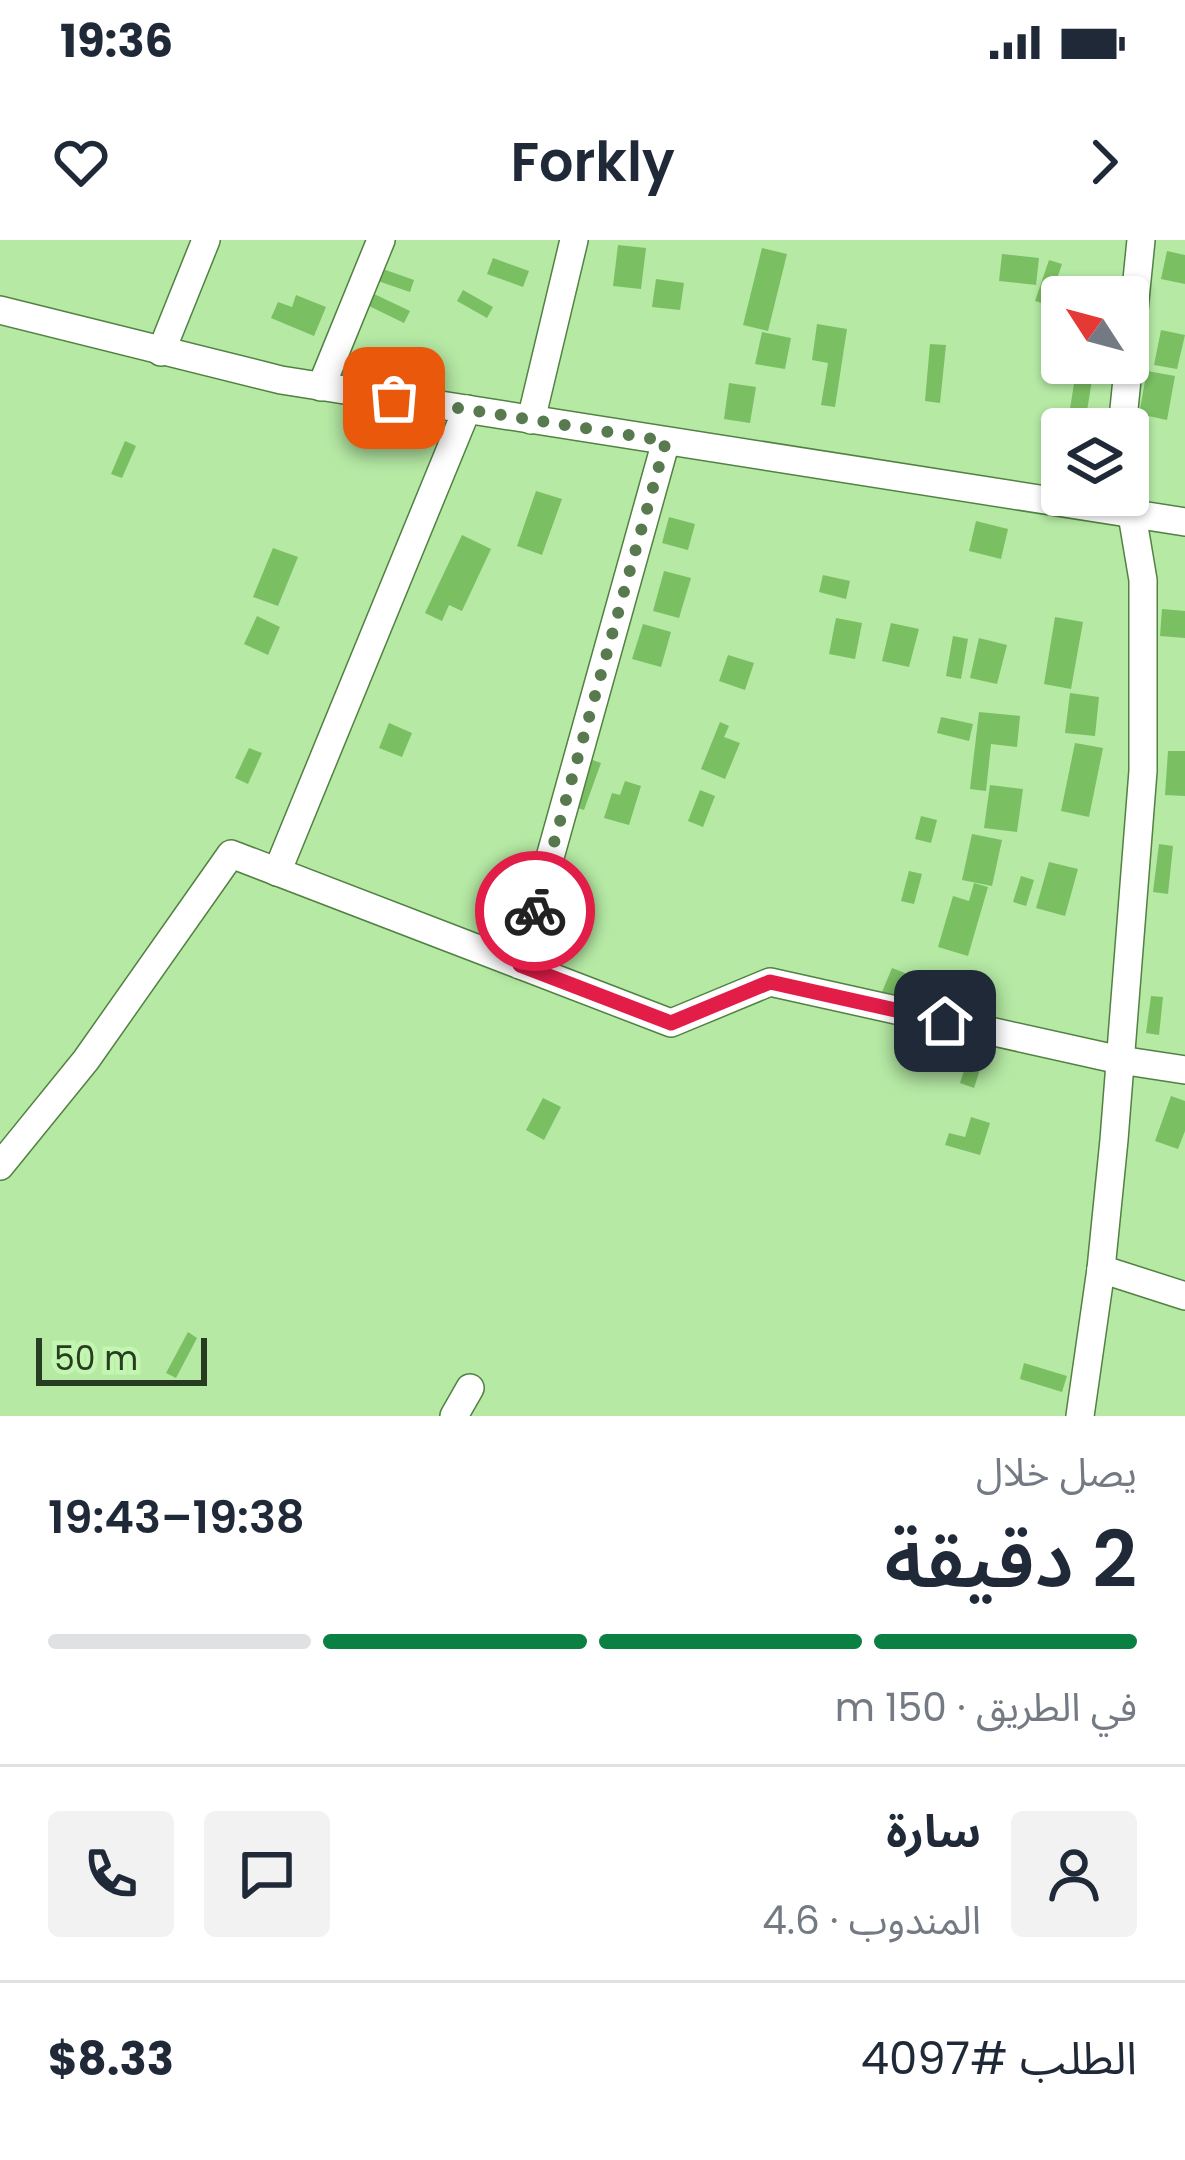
<!DOCTYPE html>
<html lang="ar">
<meta charset="utf-8">
<style>
:root{--surface:#fff;--page:#f2f2f3;--text:#1f2937;--muted:#747a83;--line:#e0e1e3;--accent:#0b8043}
body{margin:0;font-family:Poppins,"Noto Sans Arabic",sans-serif;background:var(--page);color:var(--text);direction:rtl;height:100vh;display:flex;flex-direction:column;font-size:45px;white-space:nowrap}
*{box-sizing:border-box;margin:0}
p{font-size:39px;color:var(--muted)}
.icon{flex:none;width:66px;height:66px;fill:none;stroke:currentColor;stroke-width:2;stroke-linecap:round;stroke-linejoin:round}
.map{position:relative;height:1176px;overflow:hidden;direction:ltr}
.side{display:flex;flex-direction:column;background:var(--surface);flex:1}
.side>*{flex:none}
.needle{width:78px;rotate:306deg}
.tools{position:absolute;left:1041px;top:36px;display:grid;gap:24px}
.tools a{display:grid;place-items:center;width:108px;height:108px;border-radius:12px;background:var(--surface);box-shadow:0 3px 9px #0004;font-size:60px}
.scale{position:absolute;left:36px;bottom:30px;width:171px;box-sizing:border-box;padding-left:12px;border:6px solid #283c21;border-top:0;font-size:33px;line-height:42px;white-space:nowrap;color:#283c21;-webkit-text-stroke:9px #c2f6b1;paint-order:stroke}
.pin{position:absolute;display:grid;place-items:center;width:102px;height:102px;color:#fff;margin:-51px;border-radius:24px;box-shadow:0 6px 18px #0006}
.courier{position:absolute;display:grid;place-items:center;width:120px;height:120px;margin:-60px;border:9px solid #e11d48;border-radius:50%;background:#fff;color:#222;box-shadow:0 3px 15px #0007}
.overview em{font-style:normal;font-weight:600}
.overview div{display:flex;flex-direction:column-reverse}
.overview{display:flex;align-items:center;justify-content:space-between;height:204px;padding:0 48px}
h1{font-size:78px;font-weight:600;line-height:90px}
.bar{display:grid;grid-template-columns:repeat(4,1fr);gap:18px 12px;align-content:center;height:144px;padding:0 48px}
.bar i{height:15px;border-radius:9px;background:var(--line)}
.bar .active{background:var(--accent)}
.bar p{grid-column:span 4}
.line{display:flex;align-items:center;gap:30px;padding:0 48px;border-top:3px solid var(--line)}
.line div{flex:1}
.round{display:grid;place-items:center;flex:none;width:126px;height:126px;border-radius:12px;background:var(--page)}
.status{display:flex;justify-content:space-between;align-items:center;height:84px;padding:0 60px;background:var(--surface);direction:ltr}
.status svg{height:33px;fill:currentColor}
header{display:flex;justify-content:space-between;align-items:center;height:156px;padding:0 48px;background:var(--surface);font-size:54px;font-weight:600}
.map>svg:first-child{display:block}
.building{fill:#7bbf63}
.lines{fill:none;stroke-linecap:round;stroke-linejoin:round}
.street-casing{stroke:#528142;stroke-width:30}
.street{stroke:#fff;stroke-width:27}
.done{stroke:#59794f;stroke-width:12;stroke-dasharray:0 21.6}
.route{stroke:#e11d48;stroke-width:15}
</style>
<div class="status"><b>19:36</b><svg viewBox="0 0 49 12"><path d="M0 12V9h3v3zM5 12V6h3v6zM10 12V3h3v9zM15 12V0h3v12zM26 1h20v11H26zM47 4h2v5h-2z"/></svg></div>
<header><svg class="icon" aria-label="forward" viewBox="0 0 24 24"><path d="M9 5l7 7-7 7"/></svg>Forkly<svg class="icon" aria-label="heart" viewBox="0 0 24 24"><path d="M12 20l-8-8c-3-5 5-10 8-4 3-6 11-1 8 4z"/></svg></header>
<div class="map">
<svg width="1185" height="1176" viewBox="0 0 1185 1176">
<rect width="100%" height="100%" fill="#b5e9a4"/>
<g class="building">
<polygon points="618,5 646,8 641,49 613,46"/>
<polygon points="762,8 787,14 768,91 743,85"/>
<polygon points="1167,11 1185,15 1185,44 1161,39"/>
<polygon points="1002,14 1039,18 1036,45 999,41"/>
<polygon points="493,18 529,31 523,47 487,34"/>
<polygon points="1049,20 1062,24 1048,65 1035,61"/>
<polygon points="380,28 414,40 410,52 375,40"/>
<polygon points="656,39 684,43 680,70 652,67"/>
<polygon points="463,50 493,67 487,78 457,61"/>
<polygon points="374,54 410,71 404,83 369,66"/>
<polygon points="296,55 326,67 314,96 271,78 278,62 292,67"/>
<polygon points="817,84 847,89 835,167 821,165 828,123 812,120"/>
<polygon points="1161,90 1185,95 1177,129 1154,125"/>
<polygon points="762,92 791,98 785,129 755,124"/>
<polygon points="930,104 946,105 940,163 925,161"/>
<polygon points="1147,131 1175,136 1167,180 1139,174"/>
<polygon points="1075,137 1092,140 1087,171 1070,169"/>
<polygon points="729,143 756,147 750,183 724,179"/>
<polygon points="125,201 136,206 122,238 111,234"/>
<polygon points="536,251 562,259 542,315 517,306"/>
<polygon points="669,277 695,284 688,310 662,303"/>
<polygon points="976,281 1008,289 1001,319 969,311"/>
<polygon points="462,295 491,309 462,371 449,365 442,381 425,373"/>
<polygon points="273,308 298,317 278,366 253,357"/>
<polygon points="664,331 691,338 679,378 653,371"/>
<polygon points="823,335 850,341 846,359 819,352"/>
<polygon points="1162,369 1185,371 1185,398 1160,396"/>
<polygon points="257,376 280,387 268,415 244,404"/>
<polygon points="1055,377 1083,382 1071,449 1044,444"/>
<polygon points="836,378 862,383 855,419 829,414"/>
<polygon points="891,383 919,389 909,427 882,421"/>
<polygon points="643,384 671,392 661,427 632,419"/>
<polygon points="953,396 968,399 961,439 946,436"/>
<polygon points="979,398 1007,405 997,444 970,438"/>
<polygon points="728,415 754,423 745,450 719,441"/>
<polygon points="1070,453 1099,457 1095,496 1065,493"/>
<polygon points="979,472 1020,476 1017,507 991,504 986,551 970,549"/>
<polygon points="941,477 973,484 969,501 937,493"/>
<polygon points="720,482 729,486 724,497 740,503 725,539 701,529"/>
<polygon points="389,483 412,493 402,517 379,508"/>
<polygon points="1075,503 1103,508 1089,577 1061,571"/>
<polygon points="249,508 262,513 248,544 235,538"/>
<polygon points="1168,511 1185,511 1185,556 1165,555"/>
<polygon points="587,518 601,523 584,570 571,566"/>
<polygon points="625,541 641,546 629,585 604,578 612,553 620,555"/>
<polygon points="990,545 1023,549 1017,592 984,588"/>
<polygon points="700,550 715,556 703,587 688,581"/>
<polygon points="921,576 937,580 931,603 915,599"/>
<polygon points="972,594 1002,600 992,646 962,640"/>
<polygon points="1159,604 1173,606 1168,654 1153,652"/>
<polygon points="1049,622 1078,629 1065,676 1036,668"/>
<polygon points="909,631 922,634 914,664 901,661"/>
<polygon points="1021,636 1034,640 1026,666 1013,662"/>
<polygon points="974,643 988,647 968,716 938,707 953,656 969,661"/>
<polygon points="892,728 905,733 899,748 928,760 922,774 880,757"/>
<polygon points="1151,756 1163,757 1159,795 1146,793"/>
<polygon points="970,812 984,817 974,848 960,843"/>
<polygon points="1171,856 1185,861 1185,891 1178,909 1155,901"/>
<polygon points="543,858 561,867 544,900 526,890"/>
<polygon points="971,877 990,883 980,915 945,905 949,893 965,897"/>
<polygon points="188,1092 197,1098 176,1138 166,1133"/>
<polygon points="1024,1123 1067,1136 1062,1152 1020,1139"/>
</g>
<g class="lines">
<defs>
<g id="street">
<polyline points="0,70 281,140 1185,282"/>
<polyline points="161,112 206,0"/>
<polyline points="321,147 381,0"/>
<polyline points="531,180 574,0"/>
<polyline points="1122,189 1141,0"/>
<polyline points="277,632 467,169"/>
<polyline points="520,725 666,201"/>
<polyline points="0,926 86,820 231,614 671,783 770,742 1120,820 1185,830"/>
<polyline points="1101,1029 1185,1056"/>
<polyline points="454,1176 470,1148"/>
<polyline points="1080,1176 1101,1029 1114,900 1143,531 1143,340 1128,251"/>
</g>
</defs>
<use href="#street" class="street-casing"/>
<use href="#street" class="street"/>
</g>
<g class="lines">
<polyline class="done" points="394,158 666,201 535,671"/>
<polyline class="route" points="535,671 520,725 671,783 770,742 945,781"/>
</g>
</svg>
<div class="tools">
<a><svg class="needle" viewBox="-14 -14 28 28"><path d="M0-13l5 13h-10z" fill="#e53935"/><path d="M0 13l5-13h-10z" fill="#747a83"/></svg></a>
<a><svg class="icon" aria-label="layers" viewBox="0 0 24 24"><path d="M12 4l9 5-9 5-9-5zM3 14l9 5 9-5"/></svg></a>
</div>
<div class="scale">50 m</div>
<div class="pin" style="left:394px;top:158px;background:#ea580c"><svg class="icon" aria-label="bag" viewBox="0 0 24 24"><path d="M5 8h14l-1 12H6zM9 8a3 3 0 0 1 6 0"/></svg></div>
<div class="pin" style="left:945px;top:781px;background:#1f2937"><svg class="icon" aria-label="home" viewBox="0 0 24 24"><path d="M3 11l9-7 9 7M6 9v11h12V9"/></svg></div>
<div class="courier" style="left:535px;top:671px"><svg class="icon" aria-label="bike" viewBox="0 0 24 24"><circle cx="6" cy="16" r="4"/><circle cx="18" cy="16" r="4"/><path d="M6 16l4-8h5l3 8M10 8l3 8H6M13 5h3"/></svg></div>
</div>
<section class="side">
<div class="overview"><div><h1>2 دقيقة</h1><p>يصل خلال</p></div><em>19:38–19:43</em></div>
<div class="bar"><i class="active"></i><i class="active"></i><i class="active"></i><i></i><p>في الطريق · 150 m</p></div>
<div class="line" style="height:216px"><a class="round"><svg class="icon" aria-label="person" viewBox="0 0 24 24"><circle cx="12" cy="8" r="4"/><path d="M4 21q1-7 8-7t8 7"/></svg></a><div><b>سارة</b><p>المندوب · 4.6</p></div><a class="round"><svg class="icon" aria-label="chat" viewBox="0 0 24 24"><path d="M4 5h16v11H9l-5 4z"/></svg></a><a class="round"><svg class="icon" aria-label="phone" viewBox="0 0 24 24"><path d="M5 4h4l2 5-3 2q2 4 5 5l2-3 5 2v4C11 20 4 13 5 4z"/></svg></a></div>
<div class="line" style="height:156px"><div>الطلب #4097</div><b>$8.33</b></div>
</section>
